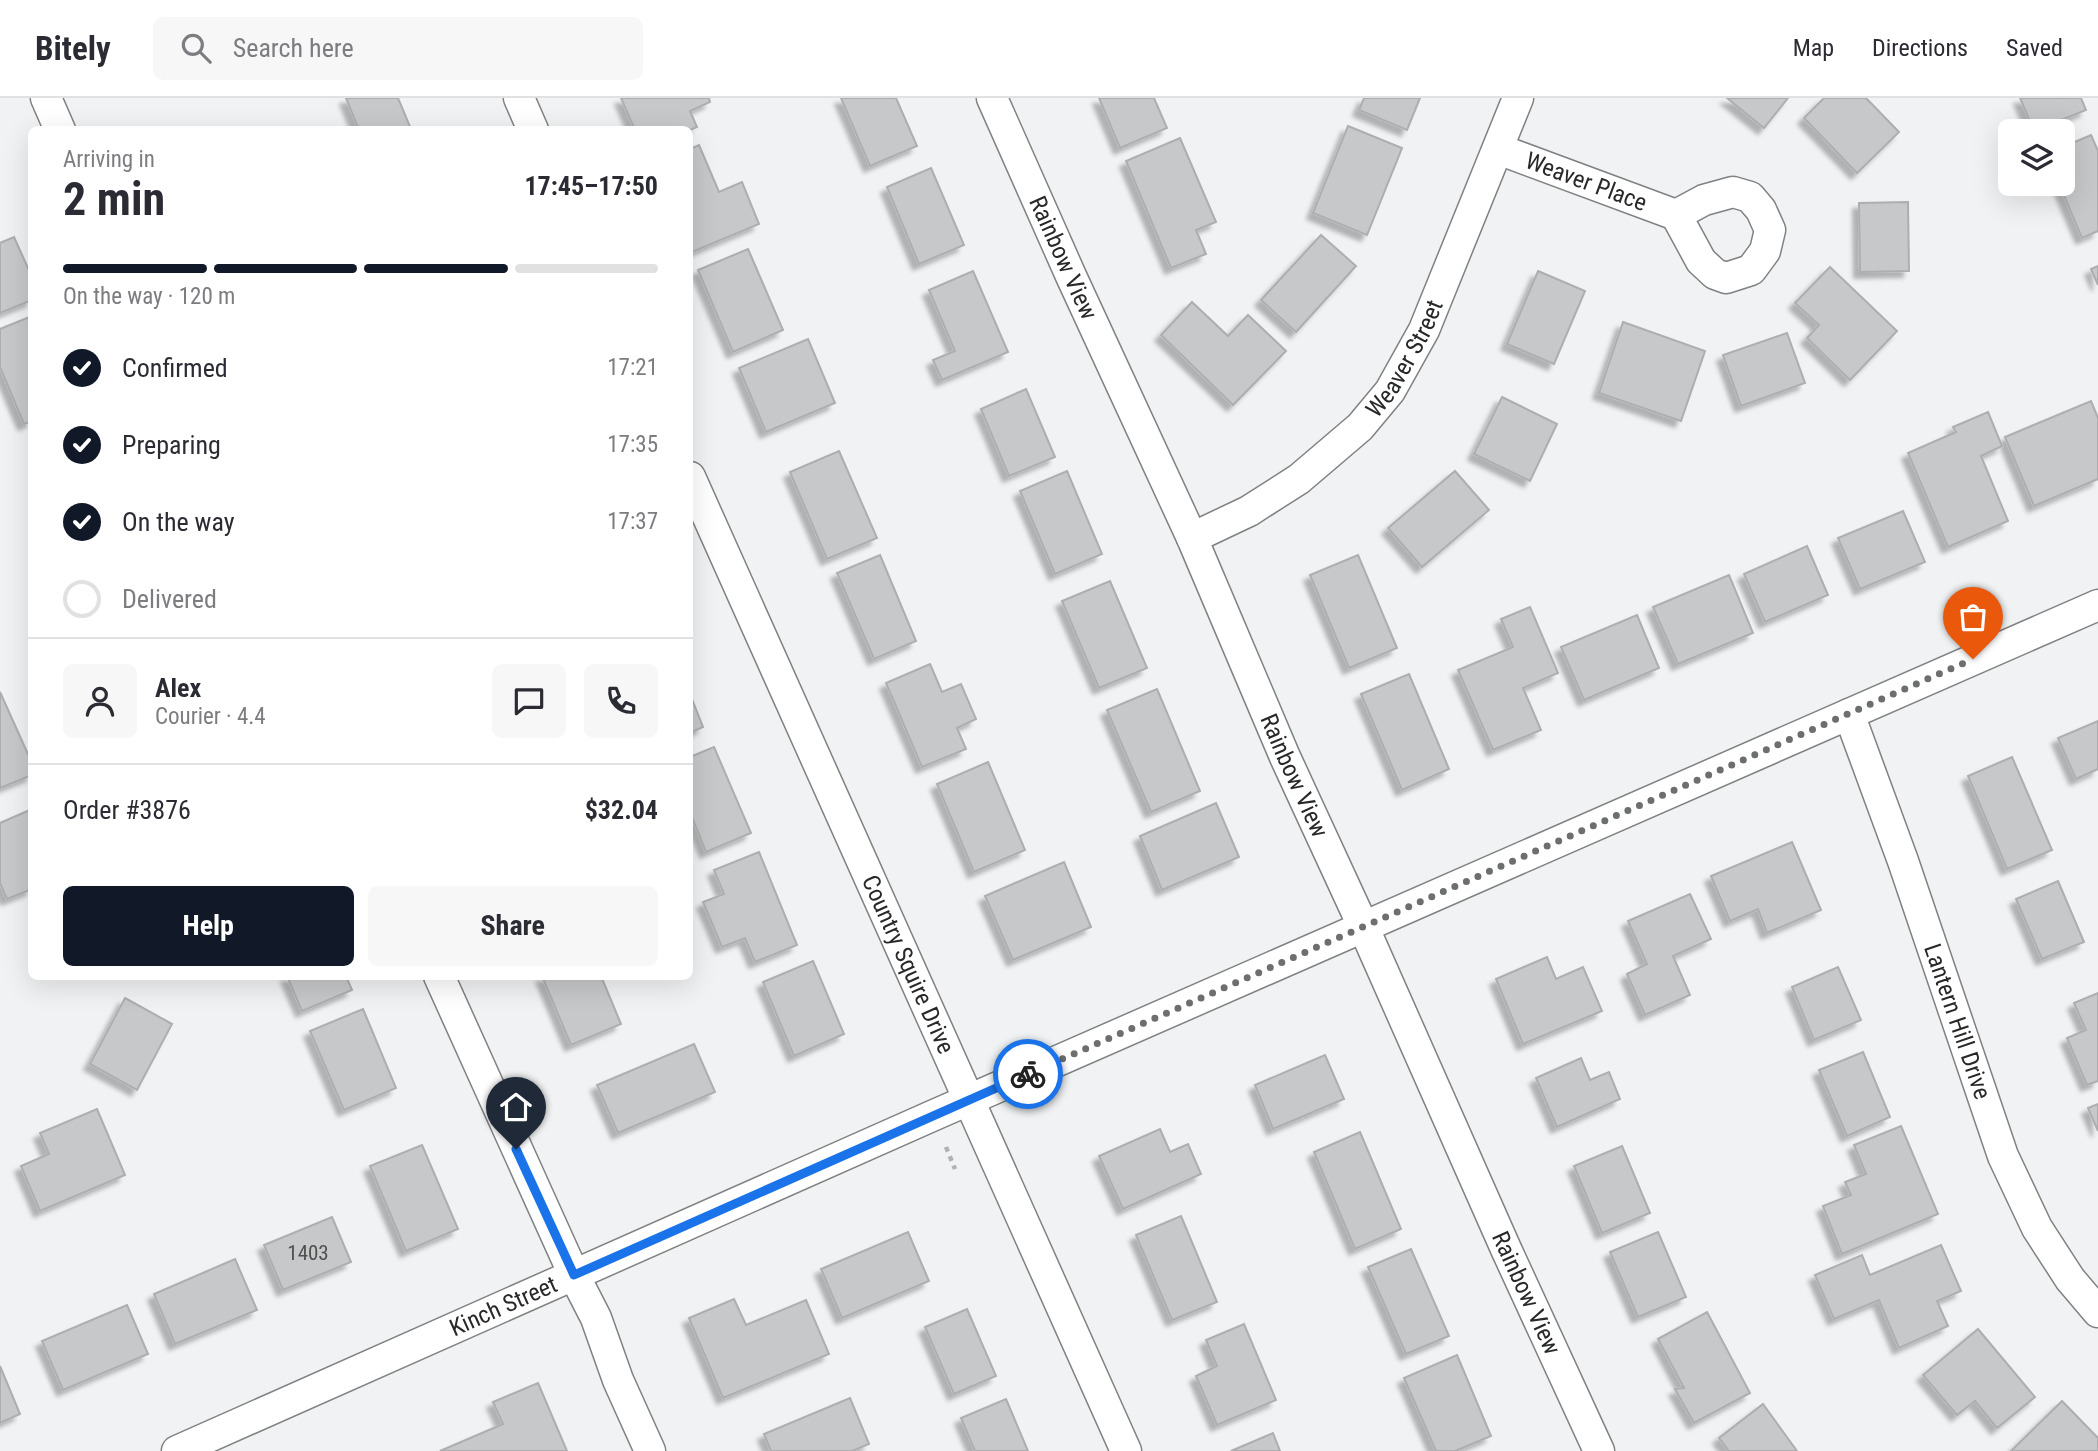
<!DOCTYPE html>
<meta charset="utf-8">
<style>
:root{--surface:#fff;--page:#f7f7f7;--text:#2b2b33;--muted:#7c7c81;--line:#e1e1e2;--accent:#111827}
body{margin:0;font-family:"Roboto Condensed",sans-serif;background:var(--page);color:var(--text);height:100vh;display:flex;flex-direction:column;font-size:26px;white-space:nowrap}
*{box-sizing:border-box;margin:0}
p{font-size:23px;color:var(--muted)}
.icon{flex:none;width:38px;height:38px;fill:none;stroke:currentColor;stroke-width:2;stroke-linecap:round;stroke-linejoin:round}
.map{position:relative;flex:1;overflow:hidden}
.drawer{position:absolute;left:28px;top:28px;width:665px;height:854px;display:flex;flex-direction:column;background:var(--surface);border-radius:10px;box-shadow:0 7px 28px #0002}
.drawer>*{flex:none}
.buttons{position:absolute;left:1998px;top:21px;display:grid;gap:14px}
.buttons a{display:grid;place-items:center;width:77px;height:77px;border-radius:10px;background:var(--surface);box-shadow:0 7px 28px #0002;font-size:35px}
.pin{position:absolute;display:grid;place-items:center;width:60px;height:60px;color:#fff;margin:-72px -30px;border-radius:50% 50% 50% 0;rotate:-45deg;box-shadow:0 0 7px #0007}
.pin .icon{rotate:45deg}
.courier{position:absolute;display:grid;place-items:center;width:70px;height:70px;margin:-35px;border:5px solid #1a73e8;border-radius:50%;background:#fff;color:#222;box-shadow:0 2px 9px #0007}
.headline em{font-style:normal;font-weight:700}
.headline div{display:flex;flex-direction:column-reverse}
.headline{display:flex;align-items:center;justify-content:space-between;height:119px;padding:0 35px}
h1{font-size:46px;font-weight:700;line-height:52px}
.bar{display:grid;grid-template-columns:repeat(4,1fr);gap:10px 7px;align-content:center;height:84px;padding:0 35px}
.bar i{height:9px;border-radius:5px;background:var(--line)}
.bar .current{background:var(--accent)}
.bar p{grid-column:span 4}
.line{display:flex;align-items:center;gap:18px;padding:0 35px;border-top:2px solid var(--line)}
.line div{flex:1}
.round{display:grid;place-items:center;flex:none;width:74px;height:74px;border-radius:10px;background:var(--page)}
ol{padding:0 35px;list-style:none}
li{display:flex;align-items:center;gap:21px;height:77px}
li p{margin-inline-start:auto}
li .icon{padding:7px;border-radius:50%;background:var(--accent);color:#fff;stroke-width:4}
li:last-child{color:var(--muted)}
li i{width:38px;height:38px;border:4px solid var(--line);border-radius:50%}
.cta{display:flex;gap:14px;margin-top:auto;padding:14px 35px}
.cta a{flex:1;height:80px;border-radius:10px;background:var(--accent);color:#fff;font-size:28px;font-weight:700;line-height:80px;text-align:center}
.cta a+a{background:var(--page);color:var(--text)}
header{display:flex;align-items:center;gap:42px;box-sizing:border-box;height:98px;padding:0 35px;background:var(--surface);border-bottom:2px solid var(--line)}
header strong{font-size:33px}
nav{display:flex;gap:38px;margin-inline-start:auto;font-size:24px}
.search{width:490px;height:63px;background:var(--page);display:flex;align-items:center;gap:18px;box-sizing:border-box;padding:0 24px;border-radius:10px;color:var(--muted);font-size:26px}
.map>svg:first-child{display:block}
.building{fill:#c6c8c9;stroke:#acaeaf;stroke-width:2;filter:url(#shadow)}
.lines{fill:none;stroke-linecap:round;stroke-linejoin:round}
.street-casing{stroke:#7f8182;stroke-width:33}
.path{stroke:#b0b1b2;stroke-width:4.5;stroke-dasharray:5 5;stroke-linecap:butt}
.street{stroke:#fff;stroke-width:30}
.done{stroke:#6d6f6f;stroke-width:7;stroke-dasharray:0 12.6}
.route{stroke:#1a73e8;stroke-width:9}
.labels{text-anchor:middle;stroke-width:5;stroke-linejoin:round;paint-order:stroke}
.number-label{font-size:21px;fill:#4f5050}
.street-label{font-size:24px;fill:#272828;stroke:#fff}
</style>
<header>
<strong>Bitely</strong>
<div class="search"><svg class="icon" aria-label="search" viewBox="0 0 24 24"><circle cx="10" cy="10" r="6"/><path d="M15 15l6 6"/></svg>Search here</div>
<nav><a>Map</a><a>Directions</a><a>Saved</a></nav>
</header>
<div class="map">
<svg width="2098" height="1353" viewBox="0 0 2098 1353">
<defs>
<filter id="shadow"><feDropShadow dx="-6" dy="6" stdDeviation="2" flood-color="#0004"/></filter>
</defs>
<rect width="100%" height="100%" fill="#f0f2f3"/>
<g class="building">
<polygon points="346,0 398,0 411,31 359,32"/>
<polygon points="621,0 709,0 710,4 690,13 697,29 690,32 635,32"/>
<polygon points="841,0 896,0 917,48 870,68"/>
<polygon points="1099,0 1154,0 1167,30 1120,50"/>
<polygon points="1364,0 1420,0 1407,32 1359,12"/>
<polygon points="1727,0 1788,0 1764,30"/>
<polygon points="1824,0 1866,0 1899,34 1857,75 1804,20"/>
<polygon points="2020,0 2081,0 2086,12 2034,33"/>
<polygon points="1348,28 1402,50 1367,137 1313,115"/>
<polygon points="2091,37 2098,53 2098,133 2082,140 2059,86 2063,86 2063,49"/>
<polygon points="1180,40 1216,124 1196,132 1206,156 1171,170 1126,63"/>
<polygon points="699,47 719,94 742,84 759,126 692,154 690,149 690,51"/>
<polygon points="931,70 964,147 919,166 887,89"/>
<polygon points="1908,104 1909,173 1860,174 1859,105"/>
<polygon points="1321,137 1356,168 1296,234 1261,202"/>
<polygon points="14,139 32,179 32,202 0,215 0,145"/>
<polygon points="748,151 783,232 733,254 698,172"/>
<polygon points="2098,168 2098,187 2091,171"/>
<polygon points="1830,169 1897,233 1850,282 1807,240 1819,227 1795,205"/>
<polygon points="973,173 1008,254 942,282 933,262 955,253 929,192"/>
<polygon points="1538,173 1585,193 1554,266 1507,246"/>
<polygon points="1192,204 1228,238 1248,217 1286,253 1233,307 1161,237"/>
<polygon points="32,218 32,323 24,326 0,269 0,231"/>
<polygon points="1623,224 1705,253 1681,323 1599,295"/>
<polygon points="1787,235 1805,285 1741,308 1723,257"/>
<polygon points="808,241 835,305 766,334 739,270"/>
<polygon points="1026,291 1055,359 1009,378 981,311"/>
<polygon points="1502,299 1557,326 1530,383 1474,356"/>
<polygon points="2091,303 2098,320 2098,381 2034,408 2005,339"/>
<polygon points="1988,314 2002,348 1981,358 2008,423 1948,449 1908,355 1956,334 1953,329"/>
<polygon points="839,353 877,440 827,461 790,374"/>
<polygon points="1067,373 1102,456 1055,476 1020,393"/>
<polygon points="1455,373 1489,412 1422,469 1388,430"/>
<polygon points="1903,413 1925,464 1860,491 1838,440"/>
<polygon points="1807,448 1828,497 1765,524 1744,476"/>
<polygon points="880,457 916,543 874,561 837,475"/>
<polygon points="1358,457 1397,550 1349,570 1310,477"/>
<polygon points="1729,477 1753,535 1678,566 1653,509"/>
<polygon points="1110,483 1147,570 1099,590 1062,503"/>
<polygon points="1530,509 1558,575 1523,590 1541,632 1493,652 1458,572 1513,549 1501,521"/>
<polygon points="1637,517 1659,570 1584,602 1561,549"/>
<polygon points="930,566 942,594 961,586 976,621 957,630 966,651 922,669 886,585"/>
<polygon points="1409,576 1449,671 1402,692 1361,596"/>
<polygon points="1157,591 1200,693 1151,714 1107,612"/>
<polygon points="0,594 32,665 32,677 0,690"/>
<polygon points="690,596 703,629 690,635"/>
<polygon points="2098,623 2098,671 2076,681 2058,640"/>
<polygon points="714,649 751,735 706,754 690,714 690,659"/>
<polygon points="2012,659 2052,752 2007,771 1968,678"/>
<polygon points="988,664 1025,752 974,774 937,686"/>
<polygon points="1216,705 1239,759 1162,792 1140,738"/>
<polygon points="32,711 32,791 7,801 0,785 0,725"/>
<polygon points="1792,744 1821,812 1767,835 1758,811 1730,823 1711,778"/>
<polygon points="759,754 797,847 755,864 745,840 722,849 703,804 724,796 714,772"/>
<polygon points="1064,764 1091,829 1013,862 985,798"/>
<polygon points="2058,783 2084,844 2042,861 2016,801"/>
<polygon points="1690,796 1711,841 1673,858 1690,897 1645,917 1627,876 1647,866 1628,823"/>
<polygon points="1547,859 1556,881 1583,869 1602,913 1523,946 1496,881"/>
<polygon points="813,863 844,936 794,958 763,884"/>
<polygon points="1838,869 1861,922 1814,942 1792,889"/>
<polygon points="287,878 346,878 352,892 302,913"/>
<polygon points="542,878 601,878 621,926 571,947"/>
<polygon points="2098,895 2098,983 2087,987 2067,940 2086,932 2074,905"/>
<polygon points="125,900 172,926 137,992 90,966"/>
<polygon points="363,911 396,990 344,1012 310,933"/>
<polygon points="694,946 715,994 618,1035 597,987"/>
<polygon points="1863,954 1890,1019 1847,1038 1819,972"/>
<polygon points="1325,957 1344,1001 1273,1031 1255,987"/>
<polygon points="1581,960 1590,982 1609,974 1620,1001 1557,1029 1536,980"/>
<polygon points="2098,1006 2098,1033 2088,1010"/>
<polygon points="97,1011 125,1077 40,1113 21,1068 49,1056 40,1035"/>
<polygon points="1901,1028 1938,1116 1842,1156 1823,1108 1851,1097 1845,1084 1866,1076 1854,1047"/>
<polygon points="1160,1031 1170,1054 1188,1046 1201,1076 1123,1111 1099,1058"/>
<polygon points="1360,1034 1401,1131 1355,1151 1314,1054"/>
<polygon points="422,1047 458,1131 406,1153 370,1068"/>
<polygon points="1622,1048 1650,1115 1602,1135 1574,1068"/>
<polygon points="1181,1118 1217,1204 1172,1222 1136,1137"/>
<polygon points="332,1119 351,1164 283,1192 264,1147"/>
<polygon points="908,1134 929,1183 842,1220 821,1171"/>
<polygon points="1658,1134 1686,1199 1638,1219 1610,1154"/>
<polygon points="1941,1147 1961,1193 1937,1203 1948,1228 1899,1250 1879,1202 1834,1221 1815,1177 1862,1157 1870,1177"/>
<polygon points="1411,1151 1449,1238 1406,1256 1368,1169"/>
<polygon points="235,1161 257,1212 175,1246 154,1196"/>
<polygon points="734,1201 746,1227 806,1202 829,1256 723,1300 689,1220"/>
<polygon points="127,1207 148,1256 63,1292 42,1243"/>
<polygon points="967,1211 996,1278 954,1296 925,1229"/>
<polygon points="1707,1214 1750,1295 1694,1325 1675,1291 1684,1290 1658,1241"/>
<polygon points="1244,1226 1276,1302 1217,1327 1196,1278 1217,1268 1206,1242"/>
<polygon points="1978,1231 2035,1299 1997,1330 1975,1303 1957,1317 1923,1277"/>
<polygon points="1457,1257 1491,1338 1455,1353 1436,1353 1404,1280"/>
<polygon points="0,1268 20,1316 0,1325"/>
<polygon points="538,1285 567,1353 440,1353 503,1326 493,1304"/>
<polygon points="850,1300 869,1346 852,1353 771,1353 764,1336"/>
<polygon points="1006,1301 1028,1353 975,1353 961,1320"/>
<polygon points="2062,1303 2098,1340 2098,1353 2011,1353"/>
<polygon points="1763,1306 1797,1353 1729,1353 1719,1340"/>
<polygon points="1273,1335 1280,1353 1231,1353"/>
</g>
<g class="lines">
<defs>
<g id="street">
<polyline points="46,0 60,32"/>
<polyline points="519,0 533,32"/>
<path id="s1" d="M992 0 1071 178 1192 440 1285 659 1363 828 1506 1151 1599 1353"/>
<path id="s2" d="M1498 51 1676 117"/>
<polygon points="1733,94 1750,99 1761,112 1770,132 1765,153 1751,172 1726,180 1715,176 1701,163 1676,117 1704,102"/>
<path id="s3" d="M690 379 1126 1353"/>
<path id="s4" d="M1192 440 1249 413 1299 381 1360 329 1390 293 1424 232 1518 0"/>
<path id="s5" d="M1849 616 1903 763 2003 1058 2037 1130 2070 1181 2098 1214"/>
<polyline points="439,878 574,1177 596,1220 618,1282 650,1353"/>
<path id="s6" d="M177 1353 932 1018 2098 507"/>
</g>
</defs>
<use href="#street" class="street-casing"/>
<polyline class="path" points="946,1049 955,1071"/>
<use href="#street" class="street"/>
</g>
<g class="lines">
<polyline class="done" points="1028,976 1973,561"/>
<polyline class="route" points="516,1051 574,1177 1028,976"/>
</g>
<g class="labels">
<g class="number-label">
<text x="308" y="1162">1403</text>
</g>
<g class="street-label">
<text dy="8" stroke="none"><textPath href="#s2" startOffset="94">Weaver Place</textPath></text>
<text dy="8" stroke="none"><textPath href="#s1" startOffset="175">Rainbow View</textPath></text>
<text dy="8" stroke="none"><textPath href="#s4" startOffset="285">Weaver Street</textPath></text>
<text dy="8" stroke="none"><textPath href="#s1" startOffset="742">Rainbow View</textPath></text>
<text dy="8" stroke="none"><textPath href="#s3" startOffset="534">Country Squire Drive</textPath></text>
<text dy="8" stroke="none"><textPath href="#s5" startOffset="326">Lantern Hill Drive</textPath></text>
<text dy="8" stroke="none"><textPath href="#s1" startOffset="1309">Rainbow View</textPath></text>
<text dy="8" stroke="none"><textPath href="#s6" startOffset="357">Kinch Street</textPath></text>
</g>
</g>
</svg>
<div class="buttons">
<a><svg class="icon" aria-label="layers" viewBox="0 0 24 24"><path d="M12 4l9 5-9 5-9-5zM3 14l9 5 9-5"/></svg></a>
</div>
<div class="pin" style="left:1973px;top:561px;background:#ea580c"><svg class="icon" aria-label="bag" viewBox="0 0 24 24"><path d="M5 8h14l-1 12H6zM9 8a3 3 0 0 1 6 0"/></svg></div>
<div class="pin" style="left:516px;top:1051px;background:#1f2937"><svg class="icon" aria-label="home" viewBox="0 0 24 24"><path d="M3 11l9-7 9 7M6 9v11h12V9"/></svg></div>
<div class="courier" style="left:1028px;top:976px"><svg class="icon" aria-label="bike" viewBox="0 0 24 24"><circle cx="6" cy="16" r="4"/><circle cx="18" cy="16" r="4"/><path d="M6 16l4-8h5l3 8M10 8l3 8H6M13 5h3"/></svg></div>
<section class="drawer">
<div class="headline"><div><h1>2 min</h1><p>Arriving in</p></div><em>17:45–17:50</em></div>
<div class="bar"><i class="current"></i><i class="current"></i><i class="current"></i><i></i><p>On the way · 120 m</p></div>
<ol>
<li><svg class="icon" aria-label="check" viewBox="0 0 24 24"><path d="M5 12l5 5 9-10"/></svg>Confirmed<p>17:21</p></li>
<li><svg class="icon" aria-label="check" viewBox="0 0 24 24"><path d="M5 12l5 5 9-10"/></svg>Preparing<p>17:35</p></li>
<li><svg class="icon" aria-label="check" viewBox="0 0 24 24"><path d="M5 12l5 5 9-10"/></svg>On the way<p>17:37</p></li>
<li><i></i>Delivered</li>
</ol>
<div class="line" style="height:126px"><a class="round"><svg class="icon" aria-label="person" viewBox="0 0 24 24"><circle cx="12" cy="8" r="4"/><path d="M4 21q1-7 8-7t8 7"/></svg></a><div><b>Alex</b><p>Courier · 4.4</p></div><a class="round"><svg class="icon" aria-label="chat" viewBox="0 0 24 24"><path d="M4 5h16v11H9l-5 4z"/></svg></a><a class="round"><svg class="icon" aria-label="phone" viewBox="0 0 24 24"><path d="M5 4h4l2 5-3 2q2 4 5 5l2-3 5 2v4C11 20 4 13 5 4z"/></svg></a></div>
<div class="line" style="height:91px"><div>Order #3876</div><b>$32.04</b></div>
<div class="cta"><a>Help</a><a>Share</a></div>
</section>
</div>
